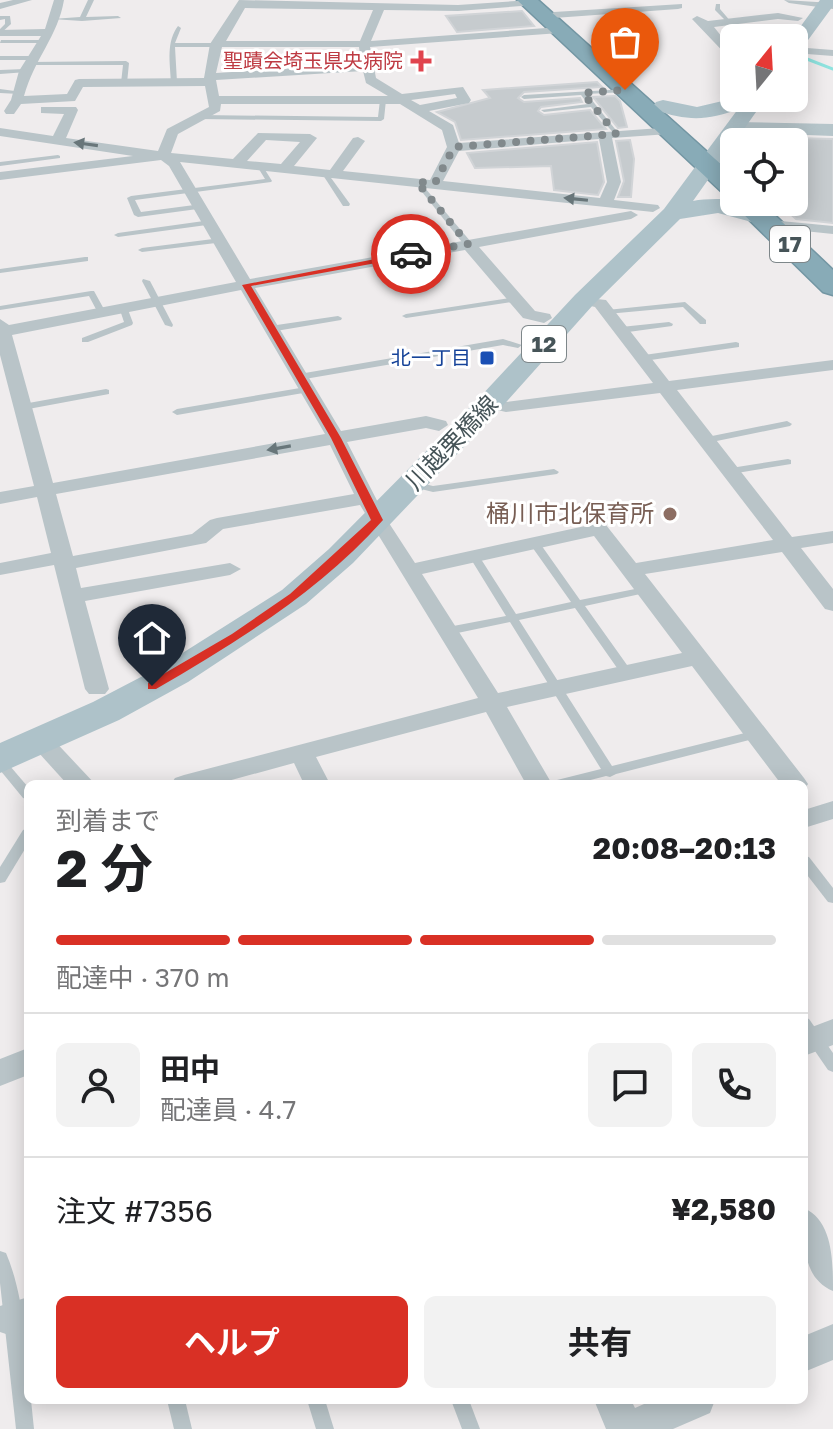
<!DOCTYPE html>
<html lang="ja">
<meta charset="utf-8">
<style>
:root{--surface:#fff;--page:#f2f2f2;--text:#202124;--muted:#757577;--line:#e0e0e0;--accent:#d93025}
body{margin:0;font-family:"Golos Text","Noto Sans JP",sans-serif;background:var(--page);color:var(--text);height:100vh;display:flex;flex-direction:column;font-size:30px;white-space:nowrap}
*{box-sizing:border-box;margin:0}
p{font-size:26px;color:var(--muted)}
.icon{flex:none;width:44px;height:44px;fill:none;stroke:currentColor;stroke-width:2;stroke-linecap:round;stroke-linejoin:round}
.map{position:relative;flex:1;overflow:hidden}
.panel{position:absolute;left:24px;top:780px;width:784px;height:624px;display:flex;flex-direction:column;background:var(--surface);border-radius:12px;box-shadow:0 4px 20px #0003}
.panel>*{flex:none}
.needle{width:52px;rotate:18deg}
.buttons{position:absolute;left:720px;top:24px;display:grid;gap:16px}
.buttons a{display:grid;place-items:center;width:88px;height:88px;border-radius:12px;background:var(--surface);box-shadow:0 4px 20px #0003;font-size:40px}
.pin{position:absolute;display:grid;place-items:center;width:68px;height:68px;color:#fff;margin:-82px -34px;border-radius:50% 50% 50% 0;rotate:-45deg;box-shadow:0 0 8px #0007}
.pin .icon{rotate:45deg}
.courier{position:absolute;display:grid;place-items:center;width:80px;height:80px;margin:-40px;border:6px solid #d93025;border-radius:50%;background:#fff;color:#222;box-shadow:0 2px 10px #0007}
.summary em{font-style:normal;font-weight:700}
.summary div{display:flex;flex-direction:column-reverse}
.summary{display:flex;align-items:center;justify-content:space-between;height:136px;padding:0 32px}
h1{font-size:52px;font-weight:700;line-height:60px}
.bar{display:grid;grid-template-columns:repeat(4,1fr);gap:12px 8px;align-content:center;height:96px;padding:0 32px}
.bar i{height:10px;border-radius:6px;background:var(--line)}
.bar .selected{background:var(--accent)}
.bar p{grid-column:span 4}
.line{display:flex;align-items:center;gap:20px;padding:0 32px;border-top:2px solid var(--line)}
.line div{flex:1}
.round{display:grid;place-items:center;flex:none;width:84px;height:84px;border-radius:12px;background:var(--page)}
.button{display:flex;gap:16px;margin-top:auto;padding:16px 32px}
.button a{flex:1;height:92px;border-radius:12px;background:var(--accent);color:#fff;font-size:32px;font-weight:700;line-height:92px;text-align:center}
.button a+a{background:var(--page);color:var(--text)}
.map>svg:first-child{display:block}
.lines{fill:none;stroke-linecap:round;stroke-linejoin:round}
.stream{stroke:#8ee3df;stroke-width:3}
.building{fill:#c6cbce;stroke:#d1d4d7;stroke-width:2}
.highway-casing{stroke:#7396a3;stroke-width:3}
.lane{fill:#b9c4c8;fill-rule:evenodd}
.street{fill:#b9c4c8;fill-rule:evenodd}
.secondary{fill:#b6c5ca;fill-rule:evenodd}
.primary{fill:#aec2c9;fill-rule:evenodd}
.highway{fill:#88abb7;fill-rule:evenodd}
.oneway{fill:#68767a}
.route{fill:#d93025}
.done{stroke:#81898c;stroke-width:8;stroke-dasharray:0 14.4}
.health-dot{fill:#e0444e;stroke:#fff;stroke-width:3}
.transit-dot{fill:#1a4fb4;stroke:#fff;stroke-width:3}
.education-dot{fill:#8d6e63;stroke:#fff;stroke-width:3}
.labels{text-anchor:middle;stroke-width:6;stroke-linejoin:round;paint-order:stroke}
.far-health-label{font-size:20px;fill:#be3a42;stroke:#fff;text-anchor:end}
.far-transit-label{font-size:20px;fill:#164399;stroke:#fff;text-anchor:end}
.shield{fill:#fff;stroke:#7e878a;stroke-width:2}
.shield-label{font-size:22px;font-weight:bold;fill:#465458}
.street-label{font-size:24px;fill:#465458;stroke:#fff}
.education-label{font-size:24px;fill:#785e54;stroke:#fff;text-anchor:end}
</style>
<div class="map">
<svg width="833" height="1429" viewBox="0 0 833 1429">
<rect width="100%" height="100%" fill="#efeced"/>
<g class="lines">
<polyline class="stream" points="807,59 833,69"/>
</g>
<g class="building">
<polygon points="522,11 534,26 457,32 446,16"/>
<polygon points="597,82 602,87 524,92 518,98 524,102 580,98 582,102 541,107 538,111 544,115 590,110 606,129 461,140 455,122 437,112 490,98 483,90"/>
<polygon points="615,96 620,101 627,127 618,128 593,97"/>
<polygon points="794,138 833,139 833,223 796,219 777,202 794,202"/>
<polygon points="630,140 634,159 631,197 618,197 624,181 616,141"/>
<polygon points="597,142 604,182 598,195 554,190 551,166 475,168 467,153"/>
</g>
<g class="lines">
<defs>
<g id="highway">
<polygon points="517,0 538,0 734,176 734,198 725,195"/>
<polygon points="734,200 761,202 833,270 833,295 823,292 737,208"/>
</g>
</defs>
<use href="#highway" class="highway-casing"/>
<g class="lane">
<polygon points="88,0 94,0 86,17 118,16 121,18 82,21 52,19 80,17"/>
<polygon points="716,4 720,4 720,9 732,23 728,23 715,10"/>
<polygon points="0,16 10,16 11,24 0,34 0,29 5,24 5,19 0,20"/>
<path d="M178 26 181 28 175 43H215L218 45 215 47H175L177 82 174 84 171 82C170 62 166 42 178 26Z"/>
<polygon points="42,40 44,43 0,43 1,40"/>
<polygon points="0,56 33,56 36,58 33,60 0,60"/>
<polygon points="30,62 126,61 129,63 127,83 124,85 121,83 123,65 28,65"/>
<polygon points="25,69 27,72 0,74 0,70"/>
<polygon points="0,89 22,92 19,94 0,93"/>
<polygon points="627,89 625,92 587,94 619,134 616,136 591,107 544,112 541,110 588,104 581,95 524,99 521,97 524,95"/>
<polygon points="383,98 386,100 384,119 381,121 199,119 196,117 199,115 378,117 380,100"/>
<polygon points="58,155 60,156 60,158 0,166 0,162"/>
<polygon points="260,164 262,165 272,181 271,182 135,200 141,212 202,204 205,204 205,208 138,217 134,215 127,198 131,196 265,179 257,166"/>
<polygon points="322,171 326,171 350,204 349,206 343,206 321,172"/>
<polygon points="415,181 419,181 471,242 471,246 465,246 415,183"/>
<polygon points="211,220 215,222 214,224 118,237 114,235 118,233"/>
<polygon points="221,238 224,238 224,242 142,252 138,250 142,248"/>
<polygon points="85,257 88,257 88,261 0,273 0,269"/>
<polygon points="143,279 150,281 173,325 172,327 165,325 142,281"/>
<polygon points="91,291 94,291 105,311 104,313 98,313 89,296 0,310 0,306"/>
<polygon points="516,297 519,297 519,301 406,318 402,316 406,314"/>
<polygon points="685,302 706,320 706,324 700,324 683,307 607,314 603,312 607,310"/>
<polygon points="120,305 127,307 133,323 132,325 88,342 82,342 82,338 124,322 119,307"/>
<polygon points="338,316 342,318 341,320 270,332 266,329 270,326"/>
<polygon points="669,322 673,324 672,326 621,333 617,330 621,327"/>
<polygon points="503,339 522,345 518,348 503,345 299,380 295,377 299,374"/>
<polygon points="736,342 739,343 739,347 644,361 640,358 644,355"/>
<polygon points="306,387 310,390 309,392 177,415 172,412 177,409"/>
<polygon points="106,389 109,390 109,394 23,410 18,407 23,404"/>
<polygon points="787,421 792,424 790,426 707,443 702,440 707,437"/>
<polygon points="788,459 791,460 791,464 731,474 726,471 731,468"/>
<polygon points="554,469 559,472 557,474 433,492 409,486 407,484 412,481 433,486"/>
<polygon points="535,541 539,542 580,600 645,587 650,590 645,593 585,606 632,672 626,676 622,675 575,608 519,620 612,766 757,730 761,731 763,734 761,737 616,774 610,777 606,776 575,784 551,784 553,781 601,769 510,622 448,635 442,631 448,627 506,616 469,556 474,553 479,556 516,614 571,602 530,544"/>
<polygon points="0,758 4,759 28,787 28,800 23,798 0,770"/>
<polygon points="28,828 28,844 5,882 0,883 0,867 23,830"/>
<polygon points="804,856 809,857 833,888 833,903 828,902 804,871"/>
<polygon points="804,1017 809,1019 833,1053 833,1072 828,1070 804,1035"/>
<path d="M0 1251 6 1253C24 1295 28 1354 28 1400H31L34 1429H16L0 1283Z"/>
<polygon points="167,1400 185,1400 192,1429 174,1429"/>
<polygon points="307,1400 325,1400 334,1429 316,1429"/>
<polygon points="451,1400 469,1400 480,1429 462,1429"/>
</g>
<g class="street">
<polygon points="13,0 32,0 0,9 0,3"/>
<path d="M54 0H64C58 36 34 59 24 96L67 94 75 80 79 79 204 78 210 44 239 0 458 5 531 0 535 3 534 5 458 11 384 10 371 41 560 27 566 30 560 33 370 47 376 78 402 94 463 87 471 100 469 103 429 111 453 125 459 143 674 127 675 130 669 134 612 138 621 182 614 200 658 205 660 208 653 212 180 162 250 279 631 211 638 215 631 219 479 247 535 311 550 314 552 318 544 323 523 318 465 250 255 288 341 431 426 416 446 421 448 425 439 431 426 428 347 442 387 520 415 563 599 523 606 525 636 563 773 540 660 393 506 412 484 407 481 403 484 399 506 402 653 383 595 307 578 303V297L606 300 669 381 833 360V370L677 390 792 537 833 531V543L801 548 833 589V611L825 609 782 552 645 574 804 778 808 784 804 790V784H781L692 666 507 707 552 784H526L486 712 316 757 330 784H304L294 763 217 784H171L175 778 184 775 478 698 360 505 223 529 206 543 76 568 81 588 230 563 241 569 230 575 85 601 109 689 105 694H89L85 689 54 565 0 575V563L51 553 37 497 0 504V492L34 486 0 355V319L9 325 236 282 169 166 161 160 0 180V172L133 156 0 136V128L53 136 64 114 41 113V107H76L78 110 66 138 158 151 167 129 209 107 205 86 83 87 75 101 21 104 14 114H6L4 111 11 100 19 71 41 36H0V30L45 29ZM245 8 373 10 360 41H226ZM222 47H359L361 64 216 73ZM363 71 366 83 388 96H219L216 80ZM455 94 457 98 420 105 411 100ZM221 104H400L442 130 447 147 430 180 343 171 365 141 358 137 353 138 330 170 294 166 317 138 310 134 258 133 233 159 171 153 178 134 220 111ZM599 139 607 182 600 198 443 181 459 151ZM266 140 300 142 281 164 247 161ZM241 290 325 434 53 483 12 335ZM330 445 354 494 217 518 210 520 192 534 73 556 56 494ZM594 536 682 653 498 693 422 574Z"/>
<polygon points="784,0 833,3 833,9 789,3"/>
<polygon points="682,4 682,8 678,9 554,18 549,15 554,12"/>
<polygon points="778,13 803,18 798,21 778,19 714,27 734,52 734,63 692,19 697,16 708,21"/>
<polygon points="794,47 833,50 833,56 794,53"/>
<polygon points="770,220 833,226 833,234 765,227 763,224"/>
<polygon points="41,734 50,736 95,784 67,784 29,742 32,736"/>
<polygon points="833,801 833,819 804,828 804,810"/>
<polygon points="833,1019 833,1045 804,1056 804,1030"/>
<polygon points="28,1048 28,1075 0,1086 0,1059"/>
<path d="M804 1208C833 1221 833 1261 833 1291 800 1277 804 1238 804 1208Z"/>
<polygon points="28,1297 28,1331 12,1336 0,1332 0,1306"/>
<polygon points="833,1324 833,1360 804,1372 804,1336"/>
<polygon points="594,1400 631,1400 635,1408 653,1400 715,1400 710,1413 673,1429 606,1429"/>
</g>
<polygon class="secondary" points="734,122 833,124 833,136 728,132 725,128"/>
<g class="primary">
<polygon points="820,0 833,0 833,6 800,51 794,52 794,38 792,38"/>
<path d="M746 98H766L693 201C716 197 759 198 775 218L771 223 763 225 718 213 680 219 593 305 500 409 353 563 306 604 188 682 119 720 0 773V743L93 702 162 666 282 590 329 549 480 397 575 295 664 209 738 109C709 121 685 121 656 110L653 106 656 102 663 100 697 107 731 99 741 105Z"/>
</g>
<use href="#highway" class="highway"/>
</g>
<defs><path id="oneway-solid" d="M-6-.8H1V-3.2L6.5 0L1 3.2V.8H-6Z" transform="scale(2)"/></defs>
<g class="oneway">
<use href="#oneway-solid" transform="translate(86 144) rotate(-172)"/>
<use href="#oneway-solid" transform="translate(576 199) rotate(-174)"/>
<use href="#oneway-solid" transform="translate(279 448) rotate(170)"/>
</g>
<path class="route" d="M411 252 414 256 251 286 341 438 383 520C319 592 238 641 156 689H148V683L232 634 290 594 371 520 331 438 242 285Z"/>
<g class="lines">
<polyline class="done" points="411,254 468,244 417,182 435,183 454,147 616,134 583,93 625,90"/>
</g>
<path class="health-dot" d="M417 49h8v8h8v8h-8v8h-8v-8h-8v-8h8z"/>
<rect class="transit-dot" x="479" y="350" width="16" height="16" rx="4"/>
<circle class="education-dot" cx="670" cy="514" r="8"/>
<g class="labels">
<g class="far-health-label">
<text x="403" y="68">聖蹟会埼玉県央病院</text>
</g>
<g class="far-transit-label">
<text x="471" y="365">北一丁目</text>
</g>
<g class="shield">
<rect x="770" y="226" width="40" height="36" rx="6"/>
<rect x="522" y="326" width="44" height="36" rx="6"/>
</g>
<g class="shield-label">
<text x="790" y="252">17</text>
<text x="544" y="352">12</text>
</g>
<g class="street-label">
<text transform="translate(452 443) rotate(-46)" y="8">川越栗橋線</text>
</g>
<g class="education-label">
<text x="654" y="522">桶川市北保育所</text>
</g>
</g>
</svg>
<div class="buttons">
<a><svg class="needle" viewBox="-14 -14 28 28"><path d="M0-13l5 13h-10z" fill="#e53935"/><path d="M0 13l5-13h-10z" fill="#757577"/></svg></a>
<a><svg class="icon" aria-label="locate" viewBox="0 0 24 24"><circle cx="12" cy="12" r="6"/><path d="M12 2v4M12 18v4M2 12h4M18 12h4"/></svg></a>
</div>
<div class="pin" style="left:625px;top:90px;background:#ea580c"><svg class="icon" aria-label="bag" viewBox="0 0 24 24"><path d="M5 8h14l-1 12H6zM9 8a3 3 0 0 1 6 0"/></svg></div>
<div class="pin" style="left:152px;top:686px;background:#1f2937"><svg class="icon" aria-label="home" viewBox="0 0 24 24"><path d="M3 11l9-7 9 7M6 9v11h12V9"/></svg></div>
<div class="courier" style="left:411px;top:254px"><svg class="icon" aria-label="car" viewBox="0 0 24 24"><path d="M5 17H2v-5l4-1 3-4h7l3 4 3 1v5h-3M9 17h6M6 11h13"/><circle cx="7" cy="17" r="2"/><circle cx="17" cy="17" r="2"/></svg></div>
<section class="panel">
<div class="summary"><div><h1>2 分</h1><p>到着まで</p></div><em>20:08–20:13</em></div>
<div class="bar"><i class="selected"></i><i class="selected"></i><i class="selected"></i><i></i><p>配達中 · 370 m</p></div>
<div class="line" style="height:144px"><a class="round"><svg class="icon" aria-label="person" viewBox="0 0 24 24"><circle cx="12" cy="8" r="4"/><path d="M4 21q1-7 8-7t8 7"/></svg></a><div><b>田中</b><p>配達員 · 4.7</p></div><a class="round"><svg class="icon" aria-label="chat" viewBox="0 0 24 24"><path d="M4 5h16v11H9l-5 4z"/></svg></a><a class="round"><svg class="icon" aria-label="phone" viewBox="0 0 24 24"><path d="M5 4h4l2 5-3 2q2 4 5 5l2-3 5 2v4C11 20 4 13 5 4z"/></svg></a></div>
<div class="line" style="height:104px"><div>注文 #7356</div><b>¥2,580</b></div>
<div class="button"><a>ヘルプ</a><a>共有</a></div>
</section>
</div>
